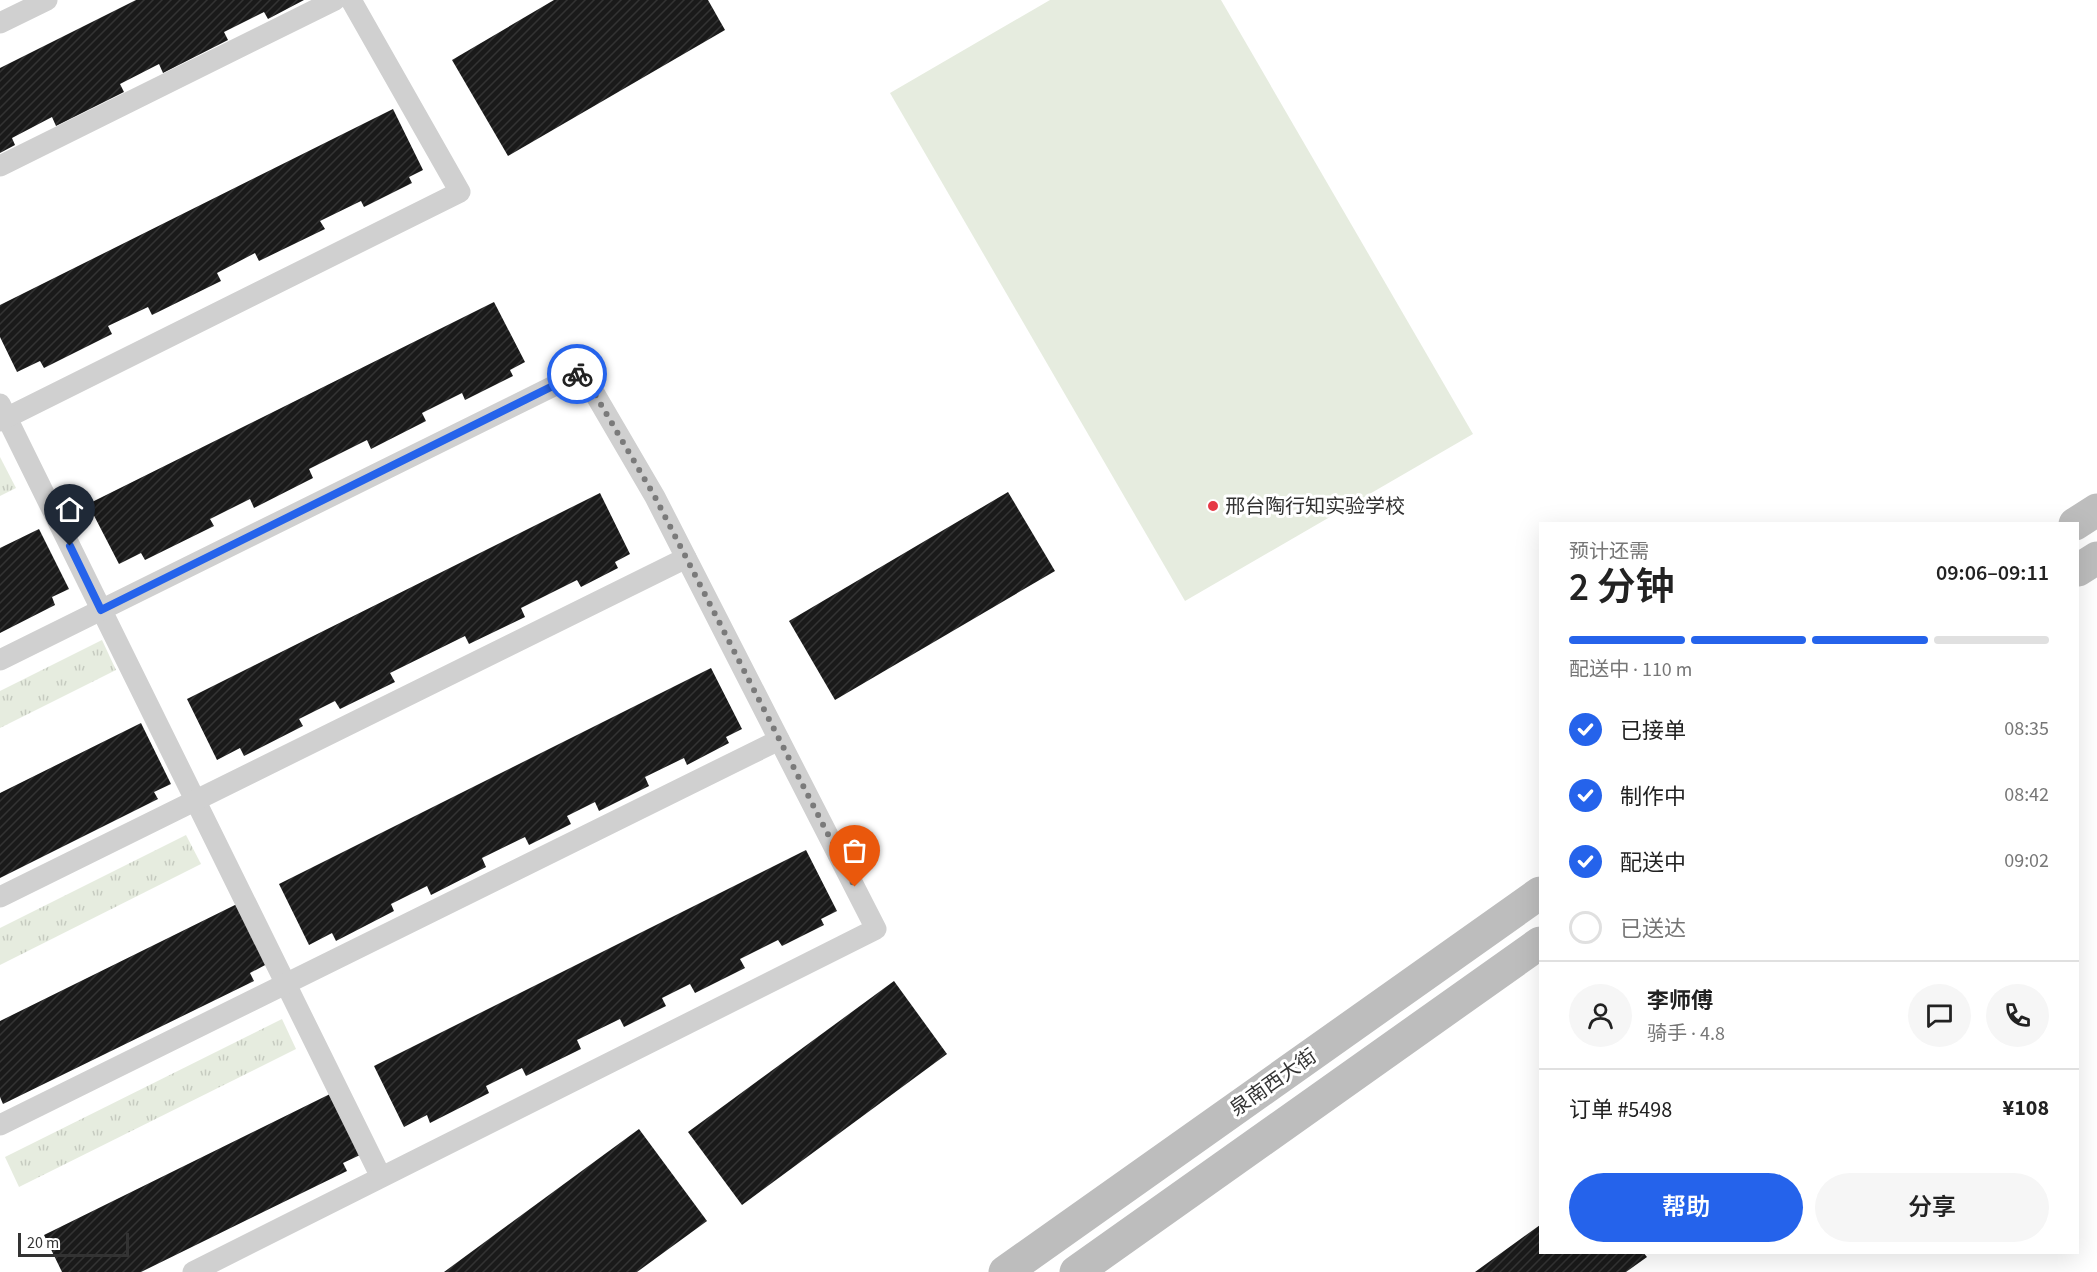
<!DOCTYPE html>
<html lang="zh">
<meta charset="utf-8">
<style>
:root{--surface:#fff;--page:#f6f6f6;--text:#222;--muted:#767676;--line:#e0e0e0;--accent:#2563eb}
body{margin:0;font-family:"Source Sans 3","Noto Sans SC",sans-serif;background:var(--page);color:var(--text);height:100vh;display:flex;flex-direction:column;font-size:22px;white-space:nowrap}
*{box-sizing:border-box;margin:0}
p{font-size:20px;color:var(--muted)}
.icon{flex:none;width:33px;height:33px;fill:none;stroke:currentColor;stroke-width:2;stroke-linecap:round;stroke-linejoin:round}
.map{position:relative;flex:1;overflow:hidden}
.sheet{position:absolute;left:1539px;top:522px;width:540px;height:732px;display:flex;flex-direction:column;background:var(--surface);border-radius:0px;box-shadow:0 6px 24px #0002}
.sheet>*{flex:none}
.scale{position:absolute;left:18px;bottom:15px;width:111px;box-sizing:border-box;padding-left:6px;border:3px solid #333;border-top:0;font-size:16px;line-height:21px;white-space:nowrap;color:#333;-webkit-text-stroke:4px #fff;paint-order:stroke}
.pin{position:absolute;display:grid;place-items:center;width:51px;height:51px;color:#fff;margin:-62px -26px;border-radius:50% 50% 50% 0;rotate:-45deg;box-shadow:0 0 6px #0007}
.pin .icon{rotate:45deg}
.courier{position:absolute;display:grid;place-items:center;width:60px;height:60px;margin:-30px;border:4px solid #2563eb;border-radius:50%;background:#fff;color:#222;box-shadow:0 2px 8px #0007}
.head em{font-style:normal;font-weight:600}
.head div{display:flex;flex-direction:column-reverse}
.head{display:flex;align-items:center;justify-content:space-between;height:102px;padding:0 30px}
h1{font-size:39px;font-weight:600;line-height:45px}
.bar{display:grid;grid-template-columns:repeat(4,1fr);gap:9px 6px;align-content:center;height:72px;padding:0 30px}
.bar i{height:8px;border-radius:4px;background:var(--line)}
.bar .selected{background:var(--accent)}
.bar p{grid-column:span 4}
.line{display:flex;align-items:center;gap:15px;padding:0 30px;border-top:2px solid var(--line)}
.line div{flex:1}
.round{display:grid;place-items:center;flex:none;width:63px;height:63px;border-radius:32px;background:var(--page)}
ol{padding:0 30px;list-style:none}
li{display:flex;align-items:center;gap:18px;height:66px}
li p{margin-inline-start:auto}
li .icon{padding:6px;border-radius:50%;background:var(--accent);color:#fff;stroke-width:4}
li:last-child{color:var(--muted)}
li i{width:33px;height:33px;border:3px solid var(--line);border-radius:50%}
.button{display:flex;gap:12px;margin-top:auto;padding:12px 30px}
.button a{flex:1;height:69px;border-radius:36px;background:var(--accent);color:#fff;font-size:24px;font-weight:600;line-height:69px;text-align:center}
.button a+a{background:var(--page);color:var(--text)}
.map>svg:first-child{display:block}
.grass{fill:url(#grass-tufts)}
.pitch{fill:#e6ecdf}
.building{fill:url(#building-hatch)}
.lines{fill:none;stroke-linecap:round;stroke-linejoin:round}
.service{stroke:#d0d0d0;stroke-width:21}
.secondary{stroke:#bdbdbd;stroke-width:33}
.done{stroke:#7a7a7a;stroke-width:6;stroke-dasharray:0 10.8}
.route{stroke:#2563eb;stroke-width:8}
.poi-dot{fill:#e63946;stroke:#fff;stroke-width:2}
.labels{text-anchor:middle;stroke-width:6;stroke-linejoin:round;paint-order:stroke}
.poi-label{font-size:20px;fill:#333;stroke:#fff;text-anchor:start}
.street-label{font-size:20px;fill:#333;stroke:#fff}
</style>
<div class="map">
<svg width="2097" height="1272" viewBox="0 0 2097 1272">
<defs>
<pattern id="grass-tufts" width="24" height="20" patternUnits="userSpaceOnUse" patternTransform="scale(1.5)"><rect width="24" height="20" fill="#e6ecdf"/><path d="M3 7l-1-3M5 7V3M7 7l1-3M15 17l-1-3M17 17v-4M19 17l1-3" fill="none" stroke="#c6cbc0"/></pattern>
<pattern id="building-hatch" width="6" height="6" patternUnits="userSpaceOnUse" patternTransform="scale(1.5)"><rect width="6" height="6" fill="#1a1a1a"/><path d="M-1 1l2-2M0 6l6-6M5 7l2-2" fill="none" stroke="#333"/></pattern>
</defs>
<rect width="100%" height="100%" fill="#fff"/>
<g class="grass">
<polygon points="0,457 16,488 0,496"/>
<polygon points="102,640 116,670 0,728 0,691"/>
<polygon points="186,835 201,864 0,965 0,928"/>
<polygon points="282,1019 296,1049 19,1187 5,1157"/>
</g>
<polygon class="pitch" points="1050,0 1221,0 1473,434 1185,601 890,93"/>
<g class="building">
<polygon points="136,0 304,0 268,19 264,12 224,32 228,40 163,73 159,64 120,84 124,92 56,126 52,117 12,138 15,145 0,153 0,68"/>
<polygon points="554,0 708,0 725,30 508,156 452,60"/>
<polygon points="393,109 423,170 409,177 412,183 364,207 361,201 320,221 325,229 259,261 255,253 217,273 221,281 152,315 148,307 108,326 112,334 44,368 40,361 17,372 0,337 0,305"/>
<polygon points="494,302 525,362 510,370 513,376 465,400 462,393 422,413 426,421 371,449 367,440 309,469 313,478 254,508 250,499 210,519 214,526 145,560 141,553 119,564 88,504"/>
<polygon points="1008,492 1055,571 835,700 789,621"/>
<polygon points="600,493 630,554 615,562 618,568 581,587 577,580 521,608 525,617 469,644 465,636 390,673 395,682 340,709 335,701 299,719 303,726 244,756 240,748 217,760 187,699"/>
<polygon points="39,529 69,589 52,597 55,605 0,633 0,548"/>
<polygon points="711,668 742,729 726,737 729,743 687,765 684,758 645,777 649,786 599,811 595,802 567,816 571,824 529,845 525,837 482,858 486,867 431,895 427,886 391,904 394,911 336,941 332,933 309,945 279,884"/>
<polygon points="141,723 171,784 154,792 158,799 0,878 0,793"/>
<polygon points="806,850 837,911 821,919 824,925 782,946 778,940 740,959 745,968 695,993 690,984 662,998 666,1006 624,1027 620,1019 577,1040 581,1049 526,1076 522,1068 486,1086 489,1093 430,1123 427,1115 404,1127 374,1066"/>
<polygon points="237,904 267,964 250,973 254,981 3,1104 0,1097 0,1021"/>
<polygon points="894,981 947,1054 742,1205 688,1132"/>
<polygon points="330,1094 360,1155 343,1163 347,1171 141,1272 62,1272 44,1235"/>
<polygon points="639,1129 707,1221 637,1272 444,1272"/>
<polygon points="1540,1225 1540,1252 1643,1252 1647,1257 1626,1272 1475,1272"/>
</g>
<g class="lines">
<g class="service">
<polyline points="0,23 47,0"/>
<polyline points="0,166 335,0"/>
<polyline points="0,404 381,1177"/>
<polyline points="0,421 460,192 351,0"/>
<polyline points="0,660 582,372 655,497 876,929 193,1272"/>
<polyline points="0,897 686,558"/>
<polyline points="0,1125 779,740"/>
</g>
<g class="secondary">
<polyline points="2075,524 2097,510"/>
<polyline points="2078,570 2097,558"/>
<polyline points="1005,1272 1540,893"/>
<polyline points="1076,1272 1540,943"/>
</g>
</g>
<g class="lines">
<polyline class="done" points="577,374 582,372 655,497 855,887"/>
<polyline class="route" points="70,546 101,610 577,374"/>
</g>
<circle class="poi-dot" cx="1213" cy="506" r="6"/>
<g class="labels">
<g class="poi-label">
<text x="1225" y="513">邢台陶行知实验学校</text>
</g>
<g class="street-label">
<text transform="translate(1273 1082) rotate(-35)" y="7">泉南西大街</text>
</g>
</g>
</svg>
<div class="scale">20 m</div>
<div class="pin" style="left:855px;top:887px;background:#ea580c"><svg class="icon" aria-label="bag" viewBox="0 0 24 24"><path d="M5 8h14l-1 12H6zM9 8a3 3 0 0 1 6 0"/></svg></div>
<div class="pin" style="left:70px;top:546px;background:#1f2937"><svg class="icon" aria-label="home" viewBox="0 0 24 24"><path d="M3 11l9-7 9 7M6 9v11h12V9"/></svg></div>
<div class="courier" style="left:577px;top:374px"><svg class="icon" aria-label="bike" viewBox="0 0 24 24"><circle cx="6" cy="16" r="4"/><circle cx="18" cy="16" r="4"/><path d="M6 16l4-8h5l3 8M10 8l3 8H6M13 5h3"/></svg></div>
<section class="sheet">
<div class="head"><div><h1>2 分钟</h1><p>预计还需</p></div><em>09:06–09:11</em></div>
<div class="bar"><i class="selected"></i><i class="selected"></i><i class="selected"></i><i></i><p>配送中 · 110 m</p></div>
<ol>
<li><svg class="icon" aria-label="check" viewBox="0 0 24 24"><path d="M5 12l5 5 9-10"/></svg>已接单<p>08:35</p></li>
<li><svg class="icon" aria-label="check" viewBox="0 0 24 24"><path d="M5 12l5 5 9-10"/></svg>制作中<p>08:42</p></li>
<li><svg class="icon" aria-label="check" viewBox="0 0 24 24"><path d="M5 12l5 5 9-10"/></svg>配送中<p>09:02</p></li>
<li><i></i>已送达</li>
</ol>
<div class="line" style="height:108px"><a class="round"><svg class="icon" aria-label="person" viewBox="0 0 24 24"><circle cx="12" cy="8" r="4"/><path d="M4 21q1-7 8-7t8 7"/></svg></a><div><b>李师傅</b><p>骑手 · 4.8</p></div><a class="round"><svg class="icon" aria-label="chat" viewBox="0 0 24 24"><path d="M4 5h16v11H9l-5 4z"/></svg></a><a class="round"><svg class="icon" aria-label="phone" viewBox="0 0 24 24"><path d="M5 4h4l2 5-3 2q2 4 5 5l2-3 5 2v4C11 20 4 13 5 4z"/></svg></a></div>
<div class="line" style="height:78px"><div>订单 #5498</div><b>¥108</b></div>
<div class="button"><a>帮助</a><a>分享</a></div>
</section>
</div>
